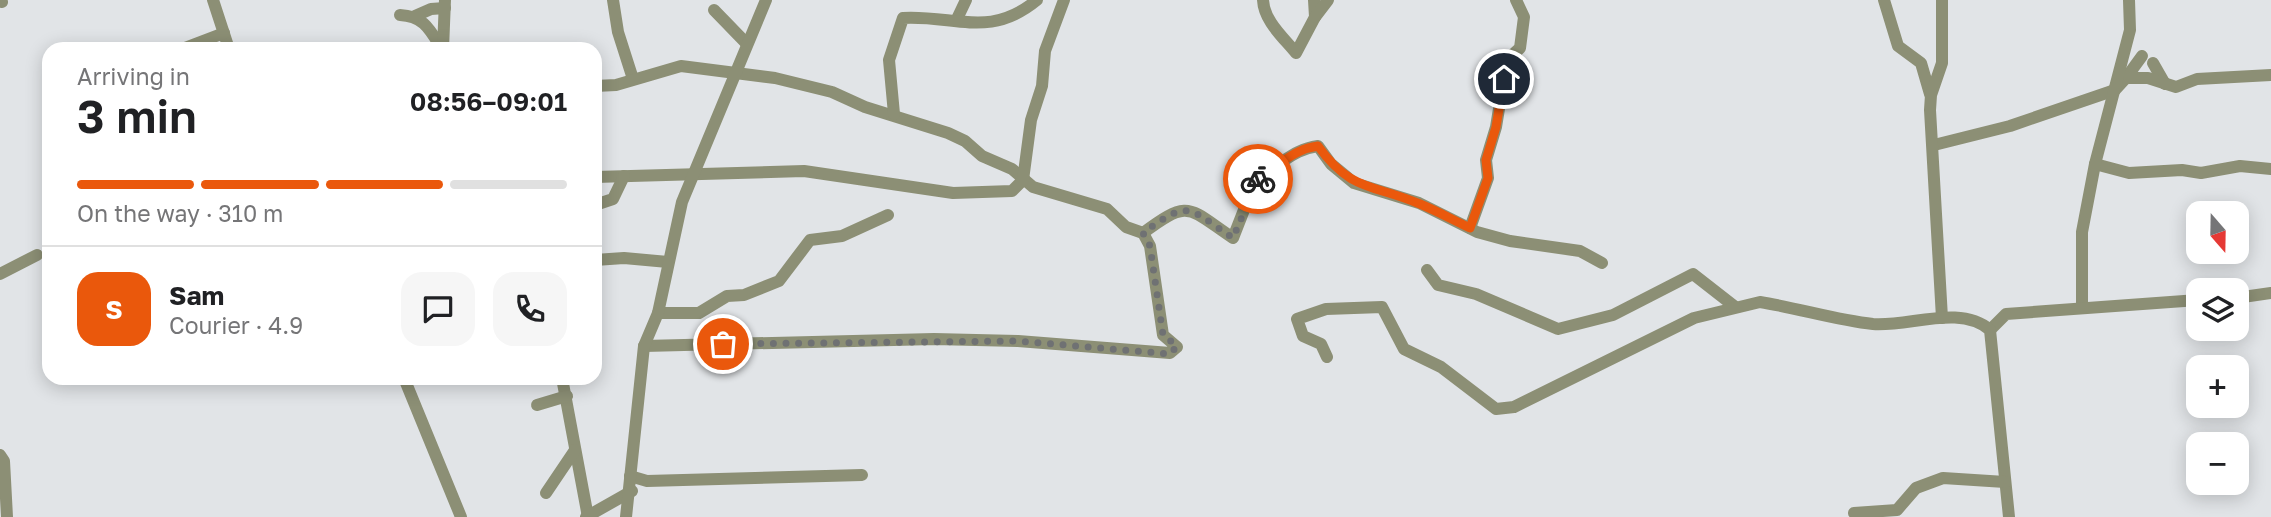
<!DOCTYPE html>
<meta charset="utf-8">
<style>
:root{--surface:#fff;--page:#f6f6f6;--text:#202124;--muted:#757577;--line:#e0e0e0;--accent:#ea580c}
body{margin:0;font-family:"Golos Text",sans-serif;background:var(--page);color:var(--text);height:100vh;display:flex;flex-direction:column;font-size:26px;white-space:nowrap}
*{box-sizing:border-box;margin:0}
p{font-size:23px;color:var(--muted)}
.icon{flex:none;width:38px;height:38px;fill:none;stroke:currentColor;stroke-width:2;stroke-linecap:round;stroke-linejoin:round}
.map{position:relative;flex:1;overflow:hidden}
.side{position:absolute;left:42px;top:42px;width:560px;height:343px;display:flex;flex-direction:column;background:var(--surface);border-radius:21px;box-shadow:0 4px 18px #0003}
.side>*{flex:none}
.needle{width:46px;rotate:160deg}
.tools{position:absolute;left:2186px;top:201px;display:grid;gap:14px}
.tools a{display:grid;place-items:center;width:63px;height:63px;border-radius:14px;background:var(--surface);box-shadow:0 4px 18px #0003;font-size:35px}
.pin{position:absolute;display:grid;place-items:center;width:60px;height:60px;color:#fff;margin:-30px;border:4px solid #fff;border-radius:50%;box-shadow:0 2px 7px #0007}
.courier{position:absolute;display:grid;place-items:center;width:70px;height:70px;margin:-35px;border:5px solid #ea580c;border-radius:50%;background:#fff;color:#222;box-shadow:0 2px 9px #0007}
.overview em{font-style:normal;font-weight:600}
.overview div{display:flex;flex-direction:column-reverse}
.overview{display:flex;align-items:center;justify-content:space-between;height:119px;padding:0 35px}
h1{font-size:46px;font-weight:600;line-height:52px}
.bar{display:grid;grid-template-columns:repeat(4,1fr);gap:10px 7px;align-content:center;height:84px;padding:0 35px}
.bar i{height:9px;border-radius:5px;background:var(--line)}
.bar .current{background:var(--accent)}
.bar p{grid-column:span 4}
.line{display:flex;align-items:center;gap:18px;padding:0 35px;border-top:2px solid var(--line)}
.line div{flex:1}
.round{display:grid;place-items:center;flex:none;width:74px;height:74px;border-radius:21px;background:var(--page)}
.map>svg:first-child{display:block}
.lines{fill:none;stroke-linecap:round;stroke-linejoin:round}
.minor{stroke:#8c8f75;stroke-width:12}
.done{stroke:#6f7173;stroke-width:7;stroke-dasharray:0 12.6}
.route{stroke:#ea580c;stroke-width:9}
</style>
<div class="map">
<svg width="2271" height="517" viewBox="0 0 2271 517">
<rect width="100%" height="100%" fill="#e1e4e7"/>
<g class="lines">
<g class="minor">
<polyline points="1,0 2,2"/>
<polyline points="213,0 229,49"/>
<polyline points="613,0 618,32 633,79"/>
<path d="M1263 0C1264 21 1283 37 1296 53L1315 17 1314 0"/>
<polyline points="1884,0 1898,46 1921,63 1930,94"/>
<polyline points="714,10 747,44"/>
<path d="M400 15C424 16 430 30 442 49"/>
<polyline points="415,16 431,9 445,8"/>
<polyline points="1315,17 1328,0"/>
<polyline points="956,21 966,0"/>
<polyline points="182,49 224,33"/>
<polyline points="443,49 445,0"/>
<polyline points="2153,63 2165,84"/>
<polyline points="2126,78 2142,56"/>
<polyline points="595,86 616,85 681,66 775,78 832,92 865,107 948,133 965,141 982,156 1012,169 1033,187 1107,209 1126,227 1143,233 1150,246 1163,335 1177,347 1170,353 1018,341 934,339 644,346"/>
<path d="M894 114 889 60 903 18C955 15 990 39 1037 0"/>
<polyline points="1934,145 2010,126 2115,90 2126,78 2148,78 2176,87 2197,79 2271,75"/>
<polyline points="2095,164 2129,173 2182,170 2201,173 2240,166 2271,169"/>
<polyline points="595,177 804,171 953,193 1012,191 1023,180 1031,120 1042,86 1045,51 1064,0"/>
<polyline points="595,205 613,199 624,176"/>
<polyline points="1470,228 1488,178 1486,160 1496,127 1507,60 1520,48 1524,17 1516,0"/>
<path d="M1143 233C1190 198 1188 208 1233 238L1258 174C1283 166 1290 150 1318 146L1331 164 1354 183 1419 203 1477 232 1510 241 1580 251 1602 263"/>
<polyline points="595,260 624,258 668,262"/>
<polyline points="1427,270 1438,285 1476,294 1558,329 1613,315 1693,274 1734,306"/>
<polyline points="0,274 37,255"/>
<polyline points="2236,298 2271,293"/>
<polyline points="2082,306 2082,232 2095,164 2130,30 2129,0"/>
<polyline points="658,313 699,313 727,296 744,295 779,281 810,240 842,236 888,215"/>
<polyline points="1942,318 1930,110 1931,95 1942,63 1942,0"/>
<polyline points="1990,330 2006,314 2198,300"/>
<path d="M1327 357 1321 344 1303 336 1297 319 1326 309 1382 307 1404 349 1441 367 1496 409 1514 407 1694 318 1760 302C1798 308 1836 320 1873 324 1909 327 1960 304 1990 330L2009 517"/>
<polyline points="404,378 461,517"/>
<polyline points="562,378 588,517"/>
<polyline points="537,405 567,396"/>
<polyline points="0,455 4,461 7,517"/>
<polyline points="630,476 647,481 862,475"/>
<polyline points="546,493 575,450"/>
<polyline points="1854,513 1897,510 1916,488 1943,478 2005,482"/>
<polyline points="586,517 632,491"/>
<polyline points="626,517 644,346 658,313 682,202 766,0"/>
</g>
</g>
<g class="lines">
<path class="done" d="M723 344 1018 341 1170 354 1177 346 1163 335 1150 246 1143 233C1190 198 1188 208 1233 238L1258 179"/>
<path class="route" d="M1258 179V174C1283 166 1290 150 1318 146 1351 192 1373 184 1420 204 1437 211 1453 220 1470 228L1488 178 1486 160 1496 127 1504 79"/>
</g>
</svg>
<div class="tools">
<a><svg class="needle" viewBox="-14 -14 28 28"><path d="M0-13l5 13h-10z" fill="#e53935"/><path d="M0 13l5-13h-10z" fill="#757577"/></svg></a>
<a><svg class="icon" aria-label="layers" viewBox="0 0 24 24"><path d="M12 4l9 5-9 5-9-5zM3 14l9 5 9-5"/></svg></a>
<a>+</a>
<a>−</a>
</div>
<div class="pin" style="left:723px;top:344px;background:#ea580c"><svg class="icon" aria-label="bag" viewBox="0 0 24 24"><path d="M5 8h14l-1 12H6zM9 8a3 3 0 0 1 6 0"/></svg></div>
<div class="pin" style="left:1504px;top:79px;background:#1f2937"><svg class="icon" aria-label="home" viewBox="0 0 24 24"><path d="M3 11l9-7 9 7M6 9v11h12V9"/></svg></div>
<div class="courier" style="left:1258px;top:179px"><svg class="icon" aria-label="bike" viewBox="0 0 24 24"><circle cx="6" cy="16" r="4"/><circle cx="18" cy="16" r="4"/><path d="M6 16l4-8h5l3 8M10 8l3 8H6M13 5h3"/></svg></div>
<section class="side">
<div class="overview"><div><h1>3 min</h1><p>Arriving in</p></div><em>08:56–09:01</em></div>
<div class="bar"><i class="current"></i><i class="current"></i><i class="current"></i><i></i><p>On the way · 310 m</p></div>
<div class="line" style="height:126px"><b class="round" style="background:var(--accent);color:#fff">S</b><div><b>Sam</b><p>Courier · 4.9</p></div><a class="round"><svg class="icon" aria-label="chat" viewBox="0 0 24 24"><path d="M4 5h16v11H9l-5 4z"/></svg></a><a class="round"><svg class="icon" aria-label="phone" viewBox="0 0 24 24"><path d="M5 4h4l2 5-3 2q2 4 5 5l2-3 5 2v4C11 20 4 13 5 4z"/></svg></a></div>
</section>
</div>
